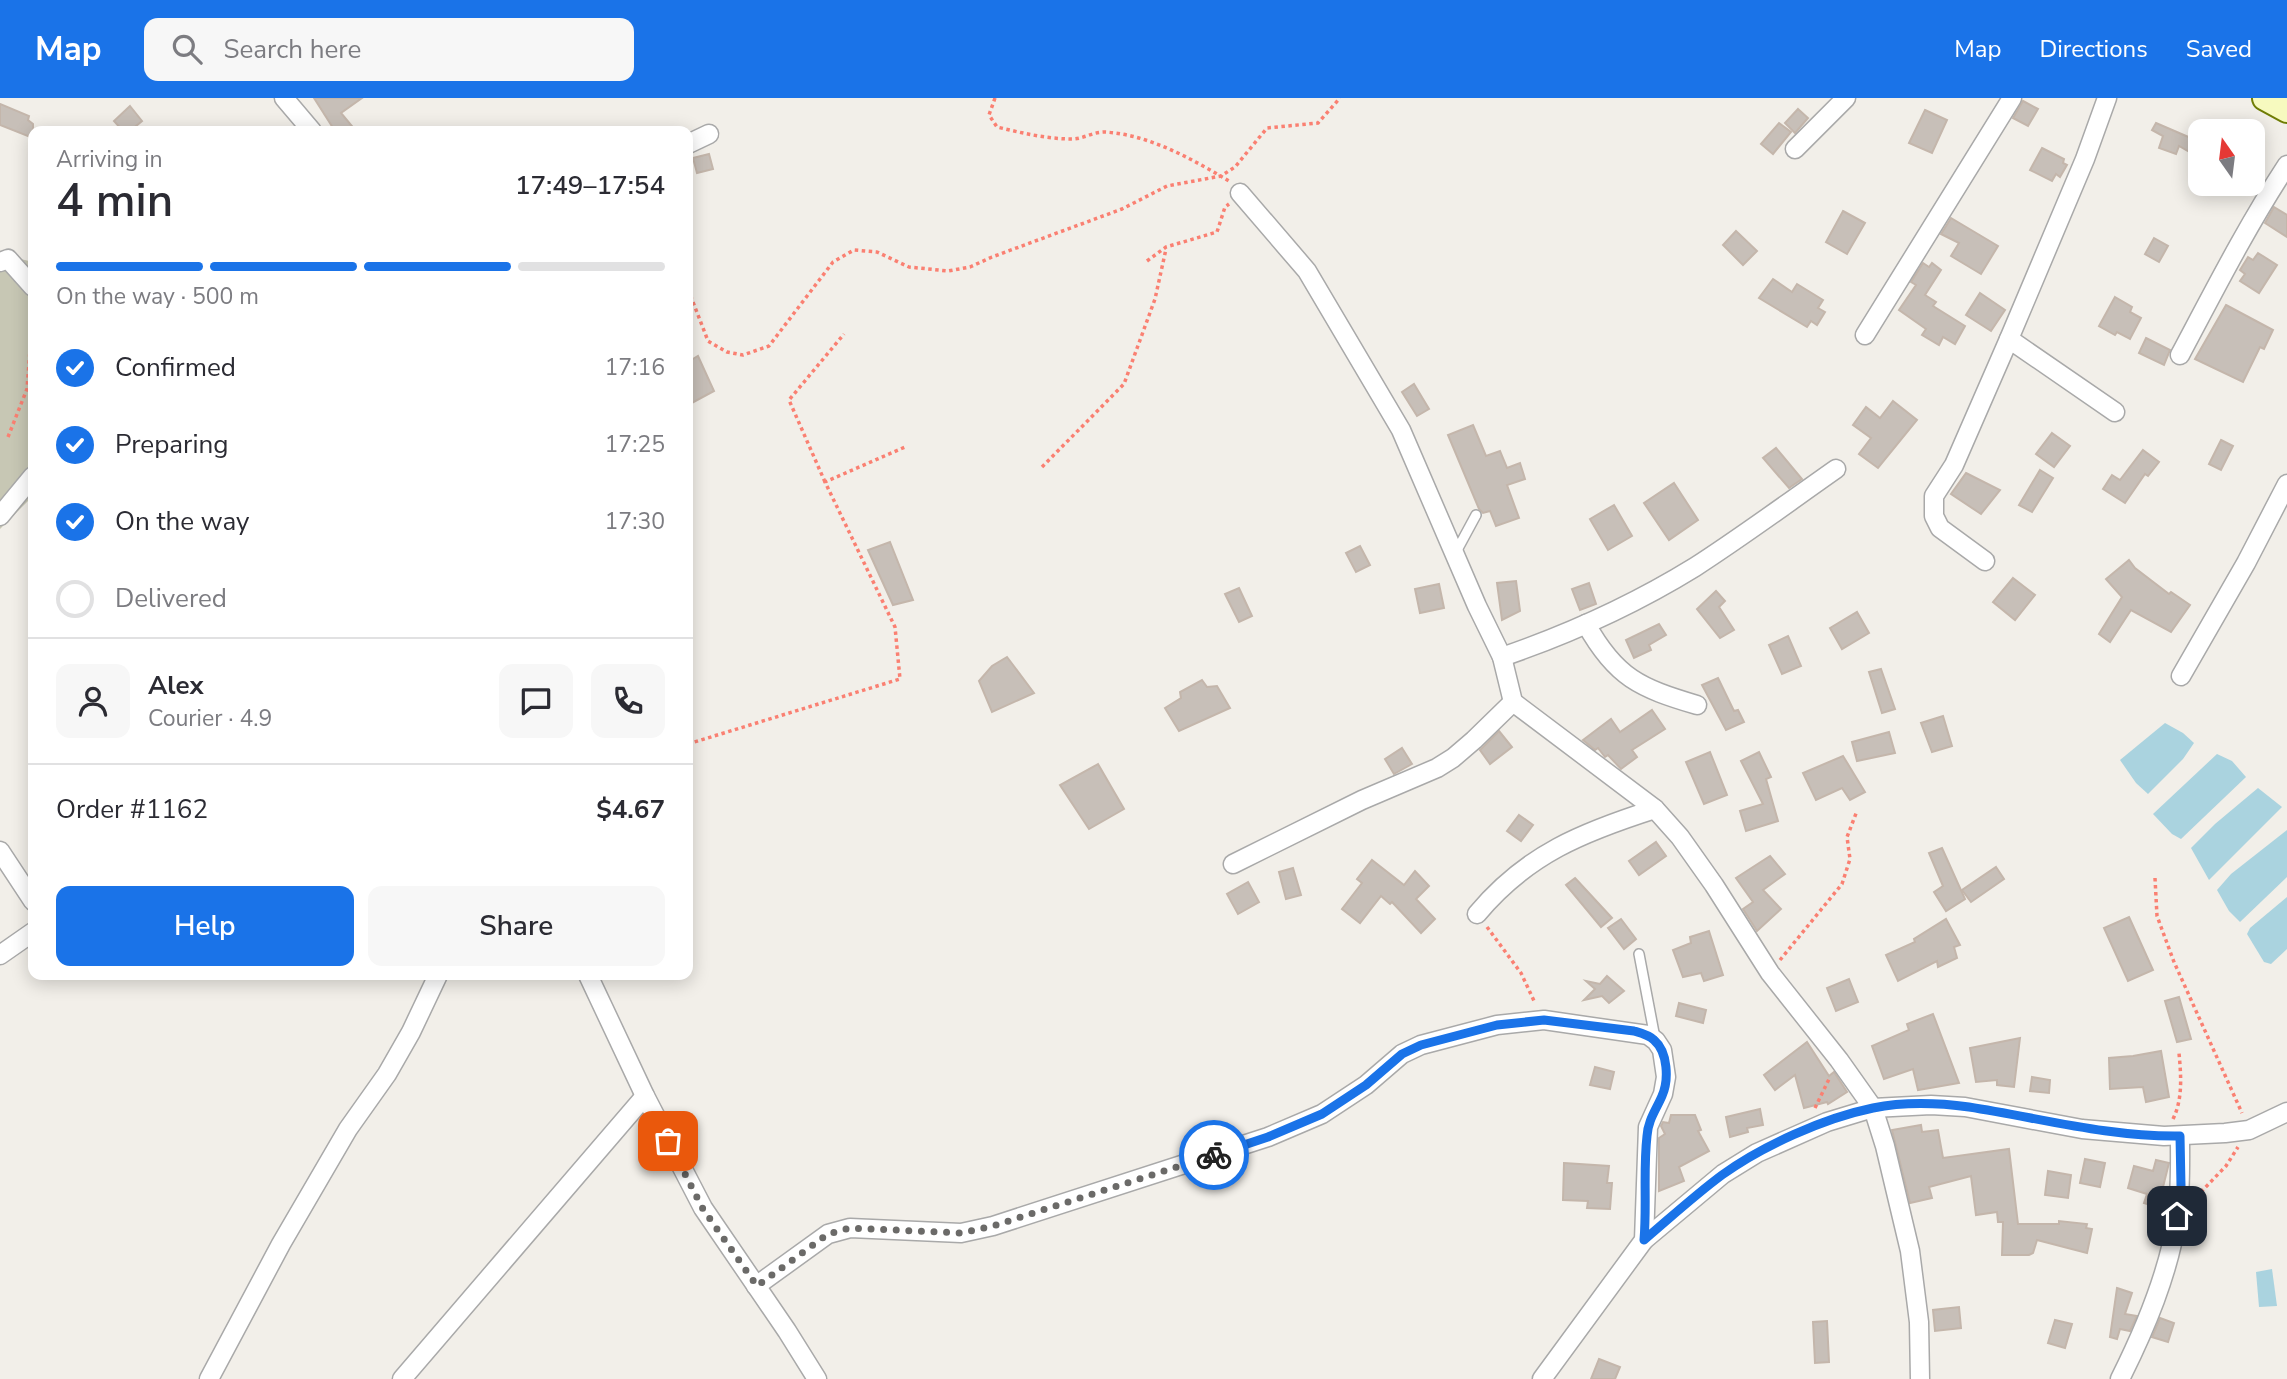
<!DOCTYPE html>
<meta charset="utf-8">
<style>
:root{--surface:#fff;--page:#f7f7f7;--text:#2b2b33;--muted:#7c7c81;--line:#e1e1e2;--accent:#1a73e8}
body{margin:0;font-family:"Nunito Sans",sans-serif;background:var(--page);color:var(--text);height:100vh;display:flex;flex-direction:column;font-size:26px;white-space:nowrap}
*{box-sizing:border-box;margin:0}
p{font-size:23px;color:var(--muted)}
.icon{flex:none;width:38px;height:38px;fill:none;stroke:currentColor;stroke-width:2;stroke-linecap:round;stroke-linejoin:round}
.map{position:relative;flex:1;overflow:hidden}
.details{position:absolute;left:28px;top:28px;width:665px;height:854px;display:flex;flex-direction:column;background:var(--surface);border-radius:14px;box-shadow:0 4px 18px #0003}
.details>*{flex:none}
.needle{width:46px;rotate:346deg}
.controls{position:absolute;left:2188px;top:21px;display:grid;gap:14px}
.controls a{display:grid;place-items:center;width:77px;height:77px;border-radius:14px;background:var(--surface);box-shadow:0 4px 18px #0003;font-size:35px}
.pin{position:absolute;display:grid;place-items:center;width:60px;height:60px;color:#fff;margin:-30px;border-radius:14px;box-shadow:0 4px 10px #0006}
.courier{position:absolute;display:grid;place-items:center;width:70px;height:70px;margin:-35px;border:5px solid #1a73e8;border-radius:50%;background:#fff;color:#222;box-shadow:0 2px 9px #0007}
.summary em{font-style:normal;font-weight:600}
.summary div{display:flex;flex-direction:column-reverse}
.summary{display:flex;align-items:center;justify-content:space-between;height:119px;padding:0 28px}
h1{font-size:46px;font-weight:600;line-height:52px}
.bar{display:grid;grid-template-columns:repeat(4,1fr);gap:10px 7px;align-content:center;height:84px;padding:0 28px}
.bar i{height:9px;border-radius:5px;background:var(--line)}
.bar .on{background:var(--accent)}
.bar p{grid-column:span 4}
.line{display:flex;align-items:center;gap:18px;padding:0 28px;border-top:2px solid var(--line)}
.line div{flex:1}
.round{display:grid;place-items:center;flex:none;width:74px;height:74px;border-radius:14px;background:var(--page)}
ol{padding:0 28px;list-style:none}
li{display:flex;align-items:center;gap:21px;height:77px}
li p{margin-inline-start:auto}
li .icon{padding:7px;border-radius:50%;background:var(--accent);color:#fff;stroke-width:4}
li:last-child{color:var(--muted)}
li i{width:38px;height:38px;border:4px solid var(--line);border-radius:50%}
.cta{display:flex;gap:14px;margin-top:auto;padding:14px 28px}
.cta a{flex:1;height:80px;border-radius:14px;background:var(--accent);color:#fff;font-size:28px;font-weight:600;line-height:80px;text-align:center}
.cta a+a{background:var(--page);color:var(--text)}
header{display:flex;align-items:center;gap:42px;box-sizing:border-box;height:98px;padding:0 35px;background:var(--accent);color:#fff}
header strong{font-size:33px}
nav{display:flex;gap:38px;margin-inline-start:auto;font-size:24px}
.search{width:490px;height:63px;background:var(--page);display:flex;align-items:center;gap:18px;box-sizing:border-box;padding:0 24px;border-radius:14px;color:var(--muted);font-size:26px}
.map>svg:first-child{display:block}
.construction{fill:#c7c7b4}
.water{fill:#aad3df}
.building{fill:#c7bfb8;stroke:#c4b6ab;stroke-width:2}
.lines{fill:none;stroke-linecap:round;stroke-linejoin:round}
.service-casing{stroke:#a9a9a9;stroke-width:12}
.minor-casing{stroke:#a9a9a9;stroke-width:21}
.secondary-casing{stroke:#707d05;stroke-width:28}
.path{stroke:#fa8072;stroke-width:3.5;stroke-dasharray:3.5 3.5;stroke-linecap:butt}
.service{stroke:#fff;stroke-width:9}
.minor{stroke:#fff;stroke-width:18}
.secondary{stroke:#f7fabf;stroke-width:24}
.done{stroke:#6b6a68;stroke-width:7;stroke-dasharray:0 12.6}
.route{stroke:#1a73e8;stroke-width:9}
</style>
<header>
<strong>Map</strong>
<div class="search"><svg class="icon" aria-label="search" viewBox="0 0 24 24"><circle cx="10" cy="10" r="6"/><path d="M15 15l6 6"/></svg>Search here</div>
<nav><a>Map</a><a>Directions</a><a>Saved</a></nav>
</header>
<div class="map">
<svg width="2287" height="1281" viewBox="0 0 2287 1281">
<rect width="100%" height="100%" fill="#f2efe9"/>
<polygon class="construction" points="0,156 33,164 33,398 0,431"/>
<g class="water">
<polygon points="2165,625 2183,635 2194,645 2183,661 2148,696 2136,685 2120,662"/>
<polygon points="2217,656 2232,663 2246,679 2181,741 2172,736 2153,716"/>
<polygon points="2258,690 2282,709 2209,782 2191,750 2215,726"/>
<polygon points="2287,732 2287,779 2240,824 2229,813 2217,792 2231,776"/>
<polygon points="2287,799 2287,851 2271,866 2264,864 2247,836 2250,830"/>
<polygon points="2272,1171 2277,1208 2259,1209 2256,1174"/>
</g>
<g class="building">
<polygon points="314,0 362,0 341,15 356,33 335,33"/>
<polygon points="2023,3 2038,11 2028,28 2013,20"/>
<polygon points="0,6 29,18 28,22 33,26 33,40 0,27"/>
<polygon points="130,8 142,23 130,33 123,33 114,23"/>
<polygon points="1798,11 1808,20 1795,35 1785,25"/>
<polygon points="1925,12 1947,22 1932,55 1909,45"/>
<polygon points="1779,25 1791,34 1773,56 1761,46"/>
<polygon points="2156,25 2200,44 2200,60 2179,48 2176,56 2159,50 2163,38 2152,32"/>
<polygon points="2042,50 2064,61 2063,65 2067,67 2060,79 2056,76 2052,83 2030,72"/>
<polygon points="709,56 713,71 697,75 693,60"/>
<polygon points="2274,109 2287,117 2287,139 2265,125"/>
<polygon points="1843,113 1865,125 1847,156 1826,144"/>
<polygon points="1951,120 1998,148 1981,176 1951,158 1959,145 1941,136"/>
<polygon points="1736,133 1757,153 1743,167 1723,147"/>
<polygon points="2154,140 2168,148 2159,164 2145,156"/>
<polygon points="2258,155 2277,167 2259,195 2240,183 2245,176 2240,172 2248,159 2253,162"/>
<polygon points="1923,165 1929,169 1932,165 1941,172 1925,197 1936,204 1933,208 1965,228 1955,246 1943,239 1939,247 1922,237 1926,231 1899,212 1916,187 1911,184"/>
<polygon points="1773,181 1792,194 1797,186 1823,202 1818,210 1825,214 1817,227 1811,223 1807,229 1759,200"/>
<polygon points="1980,195 2005,212 1991,233 1966,217"/>
<polygon points="2115,199 2132,209 2130,214 2141,220 2130,241 2117,234 2115,237 2099,228"/>
<polygon points="2226,207 2273,232 2264,251 2260,249 2243,284 2195,261"/>
<polygon points="2146,240 2170,252 2164,267 2139,255"/>
<polygon points="698,258 714,293 688,307 688,264"/>
<polygon points="1414,286 1429,311 1417,318 1402,294"/>
<polygon points="1893,303 1917,322 1878,370 1859,356 1871,340 1853,327 1866,309 1880,320"/>
<polygon points="1473,327 1486,358 1500,353 1507,370 1520,365 1525,381 1507,387 1519,420 1496,428 1490,413 1483,415 1479,411 1448,337"/>
<polygon points="2052,335 2070,348 2054,369 2036,356"/>
<polygon points="2221,342 2233,348 2221,372 2209,366"/>
<polygon points="1776,350 1802,381 1789,390 1763,360"/>
<polygon points="2143,352 2159,364 2148,378 2145,376 2125,405 2103,391 2112,377 2120,382"/>
<polygon points="2040,372 2053,380 2032,414 2019,407"/>
<polygon points="1966,375 2000,392 1981,416 1951,396"/>
<polygon points="1674,385 1698,422 1669,442 1644,405"/>
<polygon points="1614,407 1632,438 1608,452 1590,421"/>
<polygon points="890,444 913,502 893,507 868,452"/>
<polygon points="1360,448 1370,467 1356,474 1346,455"/>
<polygon points="2129,462 2135,470 2169,496 2171,494 2190,507 2171,534 2131,512 2110,544 2099,536 2122,499 2106,481"/>
<polygon points="2013,480 2035,497 2015,522 1993,504"/>
<polygon points="1516,483 1520,513 1502,522 1497,485"/>
<polygon points="1589,485 1596,506 1580,512 1572,491"/>
<polygon points="1439,486 1444,510 1420,515 1415,491"/>
<polygon points="1239,490 1252,518 1239,524 1225,496"/>
<polygon points="1716,493 1725,503 1719,509 1734,532 1720,540 1697,511"/>
<polygon points="1857,514 1869,535 1842,551 1830,530"/>
<polygon points="1659,526 1666,537 1649,547 1651,552 1634,560 1626,542"/>
<polygon points="1788,538 1801,568 1782,576 1769,547"/>
<polygon points="1007,559 1034,595 992,614 979,583 992,568"/>
<polygon points="1881,571 1895,611 1882,615 1869,574"/>
<polygon points="1718,580 1734,613 1738,612 1744,624 1726,632 1702,587"/>
<polygon points="1202,582 1207,589 1217,588 1230,610 1179,633 1165,610 1181,600 1180,594"/>
<polygon points="1652,612 1665,631 1632,652 1637,659 1621,671 1608,657 1605,659 1598,650 1595,652 1583,642 1611,621 1620,634"/>
<polygon points="1943,618 1952,648 1932,654 1921,625"/>
<polygon points="1499,633 1512,649 1490,666 1480,652"/>
<polygon points="1889,634 1895,655 1857,663 1852,644"/>
<polygon points="1402,650 1412,666 1394,676 1385,661"/>
<polygon points="1710,654 1727,697 1704,706 1686,664"/>
<polygon points="1759,654 1771,679 1766,681 1778,723 1746,733 1740,713 1763,706 1741,663"/>
<polygon points="1843,658 1865,694 1850,702 1842,690 1816,702 1803,675"/>
<polygon points="1098,666 1124,711 1089,731 1060,687"/>
<polygon points="1519,717 1533,727 1521,743 1507,733"/>
<polygon points="1656,744 1666,758 1639,777 1629,763"/>
<polygon points="1942,750 1965,801 1946,813 1934,794 1943,788 1929,755"/>
<polygon points="1770,758 1785,776 1763,792 1781,811 1757,833 1743,811 1753,804 1736,780"/>
<polygon points="1372,762 1404,787 1415,773 1429,788 1416,801 1435,821 1421,835 1392,804 1390,806 1381,798 1360,825 1342,811 1362,785 1357,781"/>
<polygon points="1996,769 2004,781 1971,804 1962,792"/>
<polygon points="1293,770 1301,797 1286,801 1279,774"/>
<polygon points="1575,780 1612,820 1601,829 1566,787"/>
<polygon points="1248,784 1259,804 1238,816 1227,796"/>
<polygon points="2129,819 2153,872 2128,883 2104,830"/>
<polygon points="1621,821 1636,841 1624,851 1608,830"/>
<polygon points="1946,821 1960,847 1954,849 1957,860 1938,869 1937,863 1898,883 1886,857 1915,844 1914,841"/>
<polygon points="1709,833 1723,877 1704,883 1701,875 1683,879 1673,852 1691,845 1690,839"/>
<polygon points="1607,878 1624,893 1609,905 1602,898 1584,902 1595,891 1586,883 1600,886"/>
<polygon points="1849,881 1858,904 1836,913 1827,890"/>
<polygon points="2179,899 2191,941 2177,944 2165,903"/>
<polygon points="1679,905 1706,912 1703,925 1676,918"/>
<polygon points="1933,916 1959,985 1918,992 1913,971 1884,981 1872,948 1909,932 1907,926"/>
<polygon points="2020,940 2014,989 1997,987 1997,982 1976,984 1970,950"/>
<polygon points="1807,944 1829,978 1834,974 1847,994 1828,1006 1827,1004 1804,1010 1795,977 1775,992 1764,977"/>
<polygon points="2161,953 2169,999 2146,1004 2143,989 2110,991 2109,960 2133,958"/>
<polygon points="1595,969 1614,974 1610,991 1590,987"/>
<polygon points="2032,979 2050,982 2049,995 2030,993"/>
<polygon points="1760,1011 1763,1027 1747,1030 1748,1034 1730,1039 1726,1019"/>
<polygon points="1671,1017 1695,1017 1701,1032 1698,1033 1709,1053 1679,1069 1684,1083 1659,1093 1659,1040 1665,1036 1661,1028 1663,1024 1669,1025"/>
<polygon points="1921,1027 1922,1034 1938,1032 1943,1060 2009,1051 2018,1126 2059,1126 2059,1123 2087,1126 2086,1130 2092,1131 2087,1155 2037,1142 2033,1155 2029,1157 2002,1157 2003,1124 1998,1124 1997,1114 1976,1117 1971,1078 1929,1089 1932,1100 1910,1105 1892,1032"/>
<polygon points="2085,1061 2105,1065 2100,1089 2080,1085"/>
<polygon points="2156,1062 2169,1065 2158,1109 2144,1105 2147,1096 2128,1090 2134,1068 2153,1073"/>
<polygon points="1564,1065 1609,1068 1607,1085 1612,1085 1610,1111 1587,1110 1588,1103 1563,1102"/>
<polygon points="2048,1073 2071,1077 2068,1100 2045,1097"/>
<polygon points="2117,1190 2132,1195 2125,1216 2137,1218 2130,1233 2120,1231 2117,1241 2110,1239"/>
<polygon points="1959,1209 1961,1230 1935,1233 1933,1212"/>
<polygon points="2160,1220 2174,1225 2168,1244 2152,1239"/>
<polygon points="2055,1222 2072,1226 2065,1250 2048,1245"/>
<polygon points="1827,1223 1829,1264 1815,1265 1813,1224"/>
<polygon points="1599,1261 1620,1269 1615,1281 1591,1281"/>
</g>
<g class="lines">
<defs>
<g id="service">
<polyline points="1456,454 1476,417"/>
<polyline points="1639,856 1655,940"/>
</g>
<g id="minor">
<polyline points="284,0 312,33"/>
<polyline points="688,46 709,36"/>
<polyline points="1795,51 1846,0"/>
<polyline points="1240,95 1307,173 1401,332 1477,508 1502,559 1513,604 1655,711 1680,739 1714,787 1770,875 1839,962 1873,1010 1885,1048 1910,1153 1919,1224 1920,1281"/>
<polyline points="0,164 8,161 33,189"/>
<polyline points="1865,237 2012,0"/>
<polyline points="2009,241 2115,314"/>
<path d="M2180 257C2214 193 2247 128 2287 67"/>
<polyline points="0,418 33,378"/>
<polyline points="1985,463 1940,430 1934,418 1934,398 1954,367 2009,241 2085,61 2107,0"/>
<path d="M1586 526C1616 580 1640 590 1697 607"/>
<path d="M1502 559C1569 536 1635 506 1695 469 1743 438 1789 404 1836 371"/>
<polyline points="2181,578 2246,465 2287,386"/>
<polyline points="0,753 33,803"/>
<polyline points="1233,766 1362,702 1437,670 1453,660 1474,642 1513,604"/>
<path d="M1477 816C1527 756 1583 734 1655 711"/>
<polyline points="0,857 33,834"/>
<polyline points="588,877 645,998 703,1110 787,1233 817,1281"/>
<polyline points="1644,1142 1723,1076 1757,1055 1827,1024 1873,1010 1931,1007 1965,1009 2082,1031 2164,1038 2225,1035 2249,1032 2287,1014"/>
<polyline points="756,1188 828,1136 850,1130 961,1135 993,1128 1268,1039 1322,1016 1366,987 1402,956 1421,947 1497,927 1544,922 1648,937 1656,943 1662,952 1666,979 1663,996 1648,1029 1644,1142 1542,1281"/>
<polyline points="209,1281 281,1146 348,1031 387,976 411,934 438,877"/>
<polyline points="402,1281 645,998"/>
<path d="M2120 1281C2145 1231 2169 1175 2177 1119 2181 1092 2180 1065 2180 1038"/>
</g>
<polyline id="secondary" points="2265,0 2287,12"/>
</defs>
<use href="#service" class="service-casing"/>
<use href="#minor" class="minor-casing"/>
<use href="#secondary" class="secondary-casing"/>
<g class="path">
<path d="M995 0 989 17 997 29C1022 35 1047 41 1072 41 1083 41 1093 34 1104 34 1148 36 1192 61 1229 83"/>
<polyline points="1147,163 1166,149 1217,134 1225,109 1229,106"/>
<polyline points="688,191 708,243 727,254 743,257 769,248 833,164 854,152 877,154 909,169 948,173 970,169 992,159 1122,111 1167,88 1221,78 1235,69 1267,30 1318,25 1340,0"/>
<polyline points="8,339 27,291 33,213"/>
<polyline points="1042,369 1124,286 1155,201 1166,151"/>
<polyline points="825,384 789,302 844,236"/>
<polyline points="688,646 900,581 895,529 825,384 905,349"/>
<polyline points="2155,780 2157,818 2174,864 2242,1015"/>
<polyline points="1487,829 1521,875 1535,905"/>
<polyline points="1780,862 1842,786 1850,761 1847,739 1857,713"/>
<polyline points="1815,1010 1830,979"/>
<path d="M2173 1021C2183 1001 2181 977 2179 955"/>
<polyline points="2196,1099 2226,1068 2238,1049"/>
</g>
<use href="#service" class="service"/>
<use href="#minor" class="minor"/>
<use href="#secondary" class="secondary"/>
</g>
<g class="lines">
<polyline class="done" points="668,1043 703,1111 757,1188 828,1136 850,1130 961,1135 993,1128 1214,1057"/>
<path class="route" d="M1214 1057 1268 1039 1322 1016 1366 987 1402 956 1421 947 1497 927 1544 922 1634 933C1641 935 1649 937 1654 942 1668 954 1669 982 1662 998 1656 1012 1648 1022 1647 1038 1643 1073 1647 1107 1644 1142 1670 1120 1695 1097 1722 1077 1762 1048 1824 1020 1873 1010 1903 1004 1939 1005 1969 1009 2040 1020 2108 1039 2180 1038L2181 1088 2177 1118"/>
</g>
</svg>
<div class="controls">
<a><svg class="needle" viewBox="-14 -14 28 28"><path d="M0-13l5 13h-10z" fill="#e53935"/><path d="M0 13l5-13h-10z" fill="#7c7c81"/></svg></a>
</div>
<div class="pin" style="left:668px;top:1043px;background:#ea580c"><svg class="icon" aria-label="bag" viewBox="0 0 24 24"><path d="M5 8h14l-1 12H6zM9 8a3 3 0 0 1 6 0"/></svg></div>
<div class="pin" style="left:2177px;top:1118px;background:#1f2937"><svg class="icon" aria-label="home" viewBox="0 0 24 24"><path d="M3 11l9-7 9 7M6 9v11h12V9"/></svg></div>
<div class="courier" style="left:1214px;top:1057px"><svg class="icon" aria-label="bike" viewBox="0 0 24 24"><circle cx="6" cy="16" r="4"/><circle cx="18" cy="16" r="4"/><path d="M6 16l4-8h5l3 8M10 8l3 8H6M13 5h3"/></svg></div>
<section class="details">
<div class="summary"><div><h1>4 min</h1><p>Arriving in</p></div><em>17:49–17:54</em></div>
<div class="bar"><i class="on"></i><i class="on"></i><i class="on"></i><i></i><p>On the way · 500 m</p></div>
<ol>
<li><svg class="icon" aria-label="check" viewBox="0 0 24 24"><path d="M5 12l5 5 9-10"/></svg>Confirmed<p>17:16</p></li>
<li><svg class="icon" aria-label="check" viewBox="0 0 24 24"><path d="M5 12l5 5 9-10"/></svg>Preparing<p>17:25</p></li>
<li><svg class="icon" aria-label="check" viewBox="0 0 24 24"><path d="M5 12l5 5 9-10"/></svg>On the way<p>17:30</p></li>
<li><i></i>Delivered</li>
</ol>
<div class="line" style="height:126px"><a class="round"><svg class="icon" aria-label="person" viewBox="0 0 24 24"><circle cx="12" cy="8" r="4"/><path d="M4 21q1-7 8-7t8 7"/></svg></a><div><b>Alex</b><p>Courier · 4.9</p></div><a class="round"><svg class="icon" aria-label="chat" viewBox="0 0 24 24"><path d="M4 5h16v11H9l-5 4z"/></svg></a><a class="round"><svg class="icon" aria-label="phone" viewBox="0 0 24 24"><path d="M5 4h4l2 5-3 2q2 4 5 5l2-3 5 2v4C11 20 4 13 5 4z"/></svg></a></div>
<div class="line" style="height:91px"><div>Order #1162</div><b>$4.67</b></div>
<div class="cta"><a>Help</a><a>Share</a></div>
</section>
</div>
